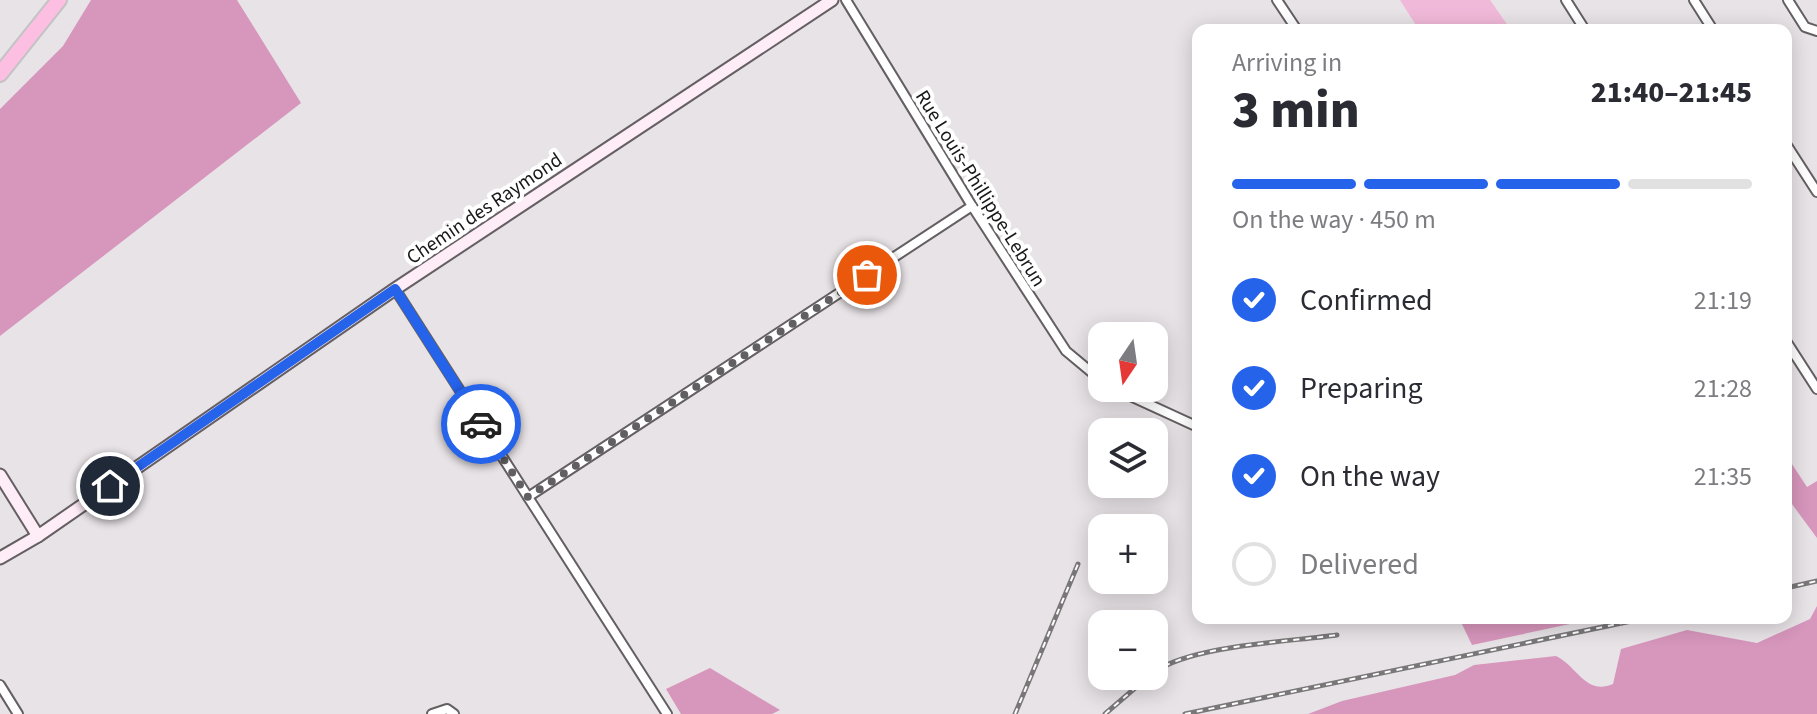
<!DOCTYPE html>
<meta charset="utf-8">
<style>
:root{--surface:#fff;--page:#f7f7f7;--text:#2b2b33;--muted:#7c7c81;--line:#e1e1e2;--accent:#2563eb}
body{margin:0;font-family:"Source Sans 3",sans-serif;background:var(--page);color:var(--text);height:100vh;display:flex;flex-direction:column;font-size:30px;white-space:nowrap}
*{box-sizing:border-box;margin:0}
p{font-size:26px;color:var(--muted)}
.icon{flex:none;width:44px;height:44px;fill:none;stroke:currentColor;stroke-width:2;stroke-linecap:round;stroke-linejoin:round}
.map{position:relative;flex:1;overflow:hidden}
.drawer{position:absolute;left:1192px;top:24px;width:600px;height:600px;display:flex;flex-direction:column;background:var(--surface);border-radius:16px;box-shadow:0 4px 20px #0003}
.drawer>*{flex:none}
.needle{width:52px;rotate:193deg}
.buttons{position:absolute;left:1088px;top:322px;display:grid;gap:16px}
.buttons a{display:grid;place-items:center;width:80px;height:80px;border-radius:16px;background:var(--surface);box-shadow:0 4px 20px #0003;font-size:40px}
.pin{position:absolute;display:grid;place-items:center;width:68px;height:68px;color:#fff;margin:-34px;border:4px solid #fff;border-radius:50%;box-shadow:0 2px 8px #0007}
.courier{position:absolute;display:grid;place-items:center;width:80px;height:80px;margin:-40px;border:6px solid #2563eb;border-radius:50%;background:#fff;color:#222;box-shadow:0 2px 10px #0007}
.head em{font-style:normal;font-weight:800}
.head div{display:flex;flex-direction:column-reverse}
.head{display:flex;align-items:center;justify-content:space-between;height:136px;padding:0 40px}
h1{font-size:52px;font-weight:800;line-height:60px}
.bar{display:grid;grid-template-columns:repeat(4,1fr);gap:12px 8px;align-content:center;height:96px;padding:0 40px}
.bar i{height:10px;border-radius:6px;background:var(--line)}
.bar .selected{background:var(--accent)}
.bar p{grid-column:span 4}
ol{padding:0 40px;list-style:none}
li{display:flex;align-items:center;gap:24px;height:88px}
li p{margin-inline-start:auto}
li .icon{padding:8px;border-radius:50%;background:var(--accent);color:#fff;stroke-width:4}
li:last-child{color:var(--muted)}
li i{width:44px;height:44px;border:4px solid var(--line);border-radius:50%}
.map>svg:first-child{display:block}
.green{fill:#f1b9d9}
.forest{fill:#d796bc}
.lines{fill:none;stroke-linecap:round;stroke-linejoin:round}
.street-casing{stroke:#645f62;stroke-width:12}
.secondary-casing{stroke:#645f62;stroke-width:15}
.highway-casing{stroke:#c3c3c3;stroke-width:18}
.street{stroke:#fff;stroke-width:8}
.secondary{stroke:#feecf6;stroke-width:11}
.highway{stroke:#fcbfe2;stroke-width:14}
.rail-casing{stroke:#7a7779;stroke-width:5}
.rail{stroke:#fff;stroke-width:2;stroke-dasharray:6;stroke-linecap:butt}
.done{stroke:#615f61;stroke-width:8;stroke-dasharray:0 14.4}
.route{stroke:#2563eb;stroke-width:10}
.labels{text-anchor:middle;stroke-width:8;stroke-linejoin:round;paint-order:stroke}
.street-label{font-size:20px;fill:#191819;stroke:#fff}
</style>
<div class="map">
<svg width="1817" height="714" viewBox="0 0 1817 714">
<rect width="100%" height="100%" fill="#e8e3e6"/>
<polygon class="green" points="1400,0 1490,0 1511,30 1419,30"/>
<g class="forest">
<polygon points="91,0 237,0 301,103 0,336 0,109 63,46"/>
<polygon points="1786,455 1807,487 1817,481 1817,538 1786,496"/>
<path d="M1817 606V714H1308L1342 701 1455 675 1474 665 1556 656C1577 666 1586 696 1613 684L1621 649 1687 630 1757 643 1810 619Z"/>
<polygon points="1459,618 1598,618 1472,645"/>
<polygon points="710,668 780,710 772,714 681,714 666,689"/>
</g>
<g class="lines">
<defs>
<g id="street">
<polyline points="846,0 972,206 1066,351 1102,381"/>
<polyline points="1277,0 1297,30"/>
<polyline points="1566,0 1585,30"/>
<polyline points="1694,0 1713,30"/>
<polyline points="1788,0 1805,27 1817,31"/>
<polyline points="1786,144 1817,192"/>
<polyline points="395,289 528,497 972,206"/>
<polyline points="1786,341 1817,389"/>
<polyline points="1113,388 1198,427"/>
<polyline points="528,497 667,714"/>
<polyline points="0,685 18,714"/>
<polyline points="432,714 447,709 454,714"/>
</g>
<g id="secondary">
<polyline points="0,475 38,536"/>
<polyline points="0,558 38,536 395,289 832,0"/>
</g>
<polyline id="highway" points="0,74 59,0"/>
</defs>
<use href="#street" class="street-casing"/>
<use href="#secondary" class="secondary-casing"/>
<use href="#highway" class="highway-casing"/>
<use href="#street" class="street"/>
<use href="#secondary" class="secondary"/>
<use href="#highway" class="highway"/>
<defs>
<g id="rail">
<polyline points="1786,588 1817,581"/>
<path d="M1154 672C1194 645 1287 642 1337 635"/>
<polyline points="1015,714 1078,564"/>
<polyline points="1105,714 1149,676"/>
<polyline points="1185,714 1646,618"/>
</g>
</defs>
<use href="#rail" class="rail-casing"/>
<use href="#rail" class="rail"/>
</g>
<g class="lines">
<polyline class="done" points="481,424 528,497 867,275"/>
<polyline class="route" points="110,486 395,289 481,424"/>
</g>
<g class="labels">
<g class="street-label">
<text transform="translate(981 188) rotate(58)" y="7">Rue Louis-Phillippe-Lebrun</text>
<text transform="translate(484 208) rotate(-34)" y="7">Chemin des Raymond</text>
</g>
</g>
</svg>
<div class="buttons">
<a><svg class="needle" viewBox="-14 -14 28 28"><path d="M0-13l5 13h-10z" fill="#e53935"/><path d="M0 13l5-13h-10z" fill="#7c7c81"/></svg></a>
<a><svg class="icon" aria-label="layers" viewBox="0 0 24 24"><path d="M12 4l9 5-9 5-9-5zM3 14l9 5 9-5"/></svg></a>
<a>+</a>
<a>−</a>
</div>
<div class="pin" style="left:867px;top:275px;background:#ea580c"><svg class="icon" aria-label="bag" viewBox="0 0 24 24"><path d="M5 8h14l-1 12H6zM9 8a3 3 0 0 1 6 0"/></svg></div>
<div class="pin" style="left:110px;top:486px;background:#1f2937"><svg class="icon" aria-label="home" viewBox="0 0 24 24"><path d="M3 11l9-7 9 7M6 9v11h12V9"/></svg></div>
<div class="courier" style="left:481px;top:424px"><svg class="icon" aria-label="car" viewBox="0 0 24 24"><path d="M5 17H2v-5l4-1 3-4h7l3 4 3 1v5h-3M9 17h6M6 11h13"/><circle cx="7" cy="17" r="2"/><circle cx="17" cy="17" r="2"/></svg></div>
<section class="drawer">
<div class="head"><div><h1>3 min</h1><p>Arriving in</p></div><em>21:40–21:45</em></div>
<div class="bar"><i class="selected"></i><i class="selected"></i><i class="selected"></i><i></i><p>On the way · 450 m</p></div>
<ol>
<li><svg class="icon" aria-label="check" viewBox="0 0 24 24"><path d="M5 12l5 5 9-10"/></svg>Confirmed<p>21:19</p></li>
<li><svg class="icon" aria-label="check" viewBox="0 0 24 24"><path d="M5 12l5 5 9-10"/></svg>Preparing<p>21:28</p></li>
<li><svg class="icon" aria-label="check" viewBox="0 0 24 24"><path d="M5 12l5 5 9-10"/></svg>On the way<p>21:35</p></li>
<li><i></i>Delivered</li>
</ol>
</section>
</div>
